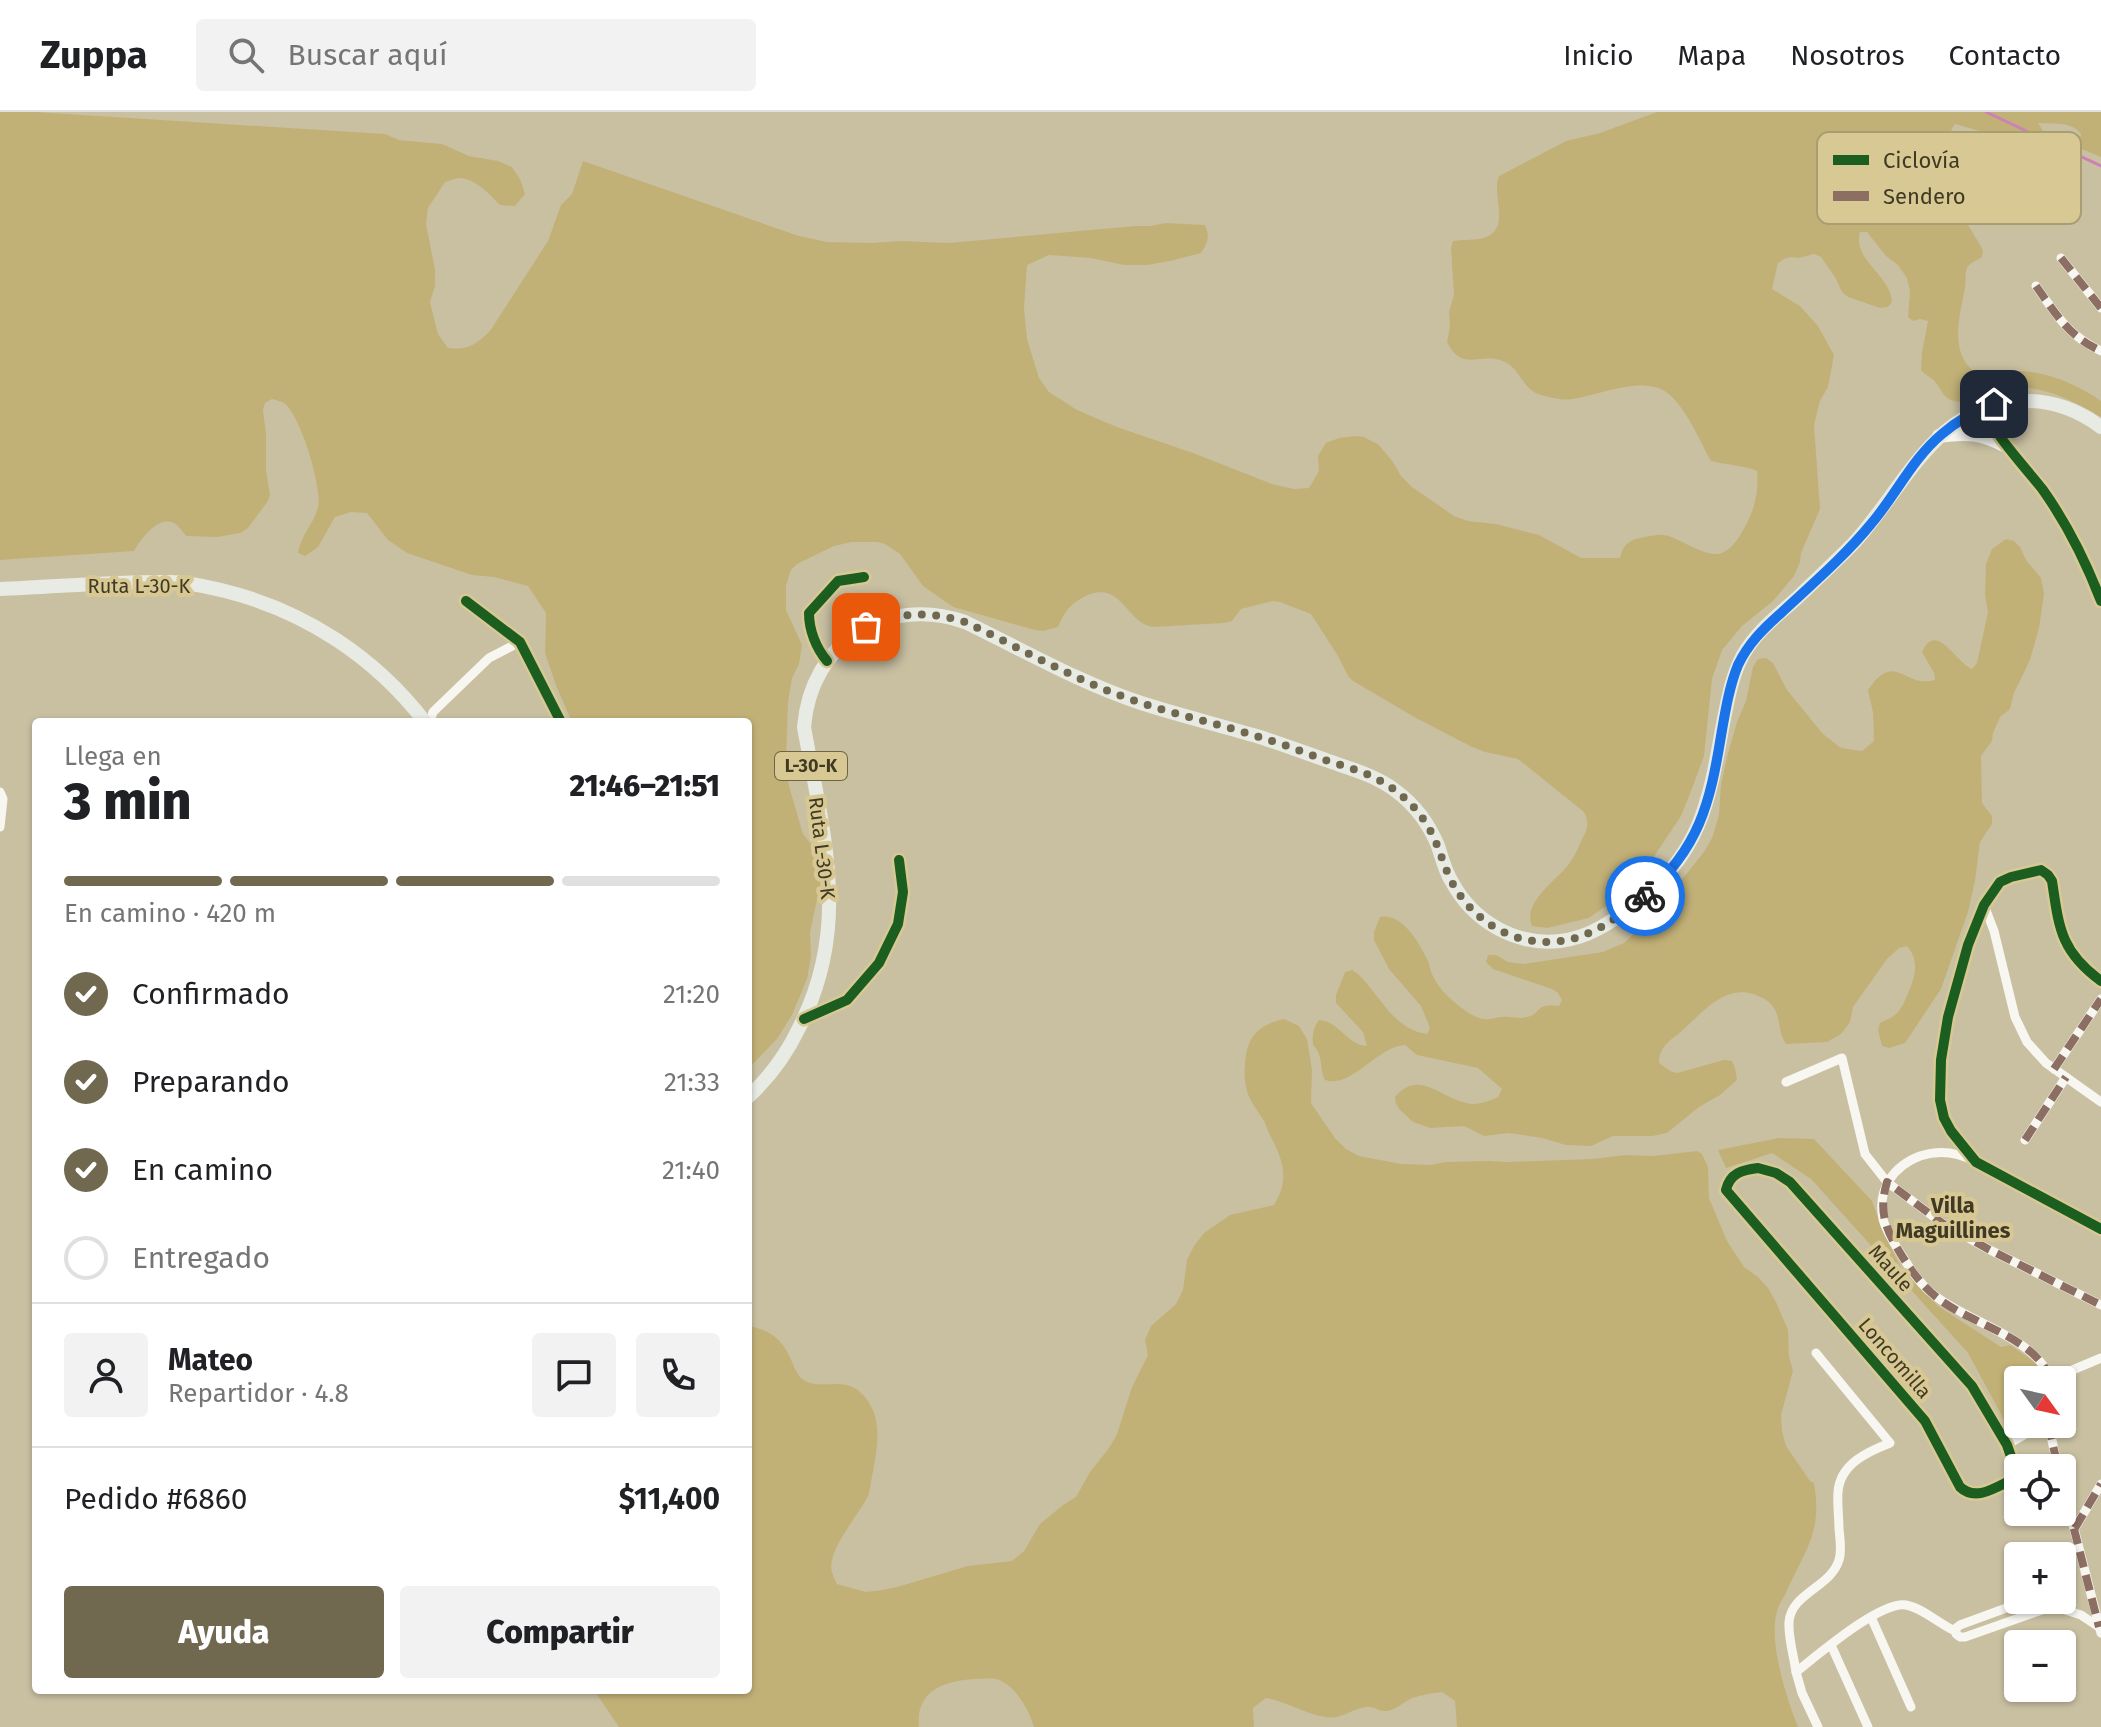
<!DOCTYPE html>
<html lang="es">
<meta charset="utf-8">
<style>
:root{--surface:#fff;--page:#f2f2f2;--text:#202124;--muted:#757577;--line:#e0e0e0;--accent:#706950}
body{margin:0;font-family:"Fira Sans",sans-serif;background:var(--page);color:var(--text);height:100vh;display:flex;flex-direction:column;font-size:30px;white-space:nowrap}
*{box-sizing:border-box;margin:0}
p{font-size:26px;color:var(--muted)}
.icon{flex:none;width:44px;height:44px;fill:none;stroke:currentColor;stroke-width:2;stroke-linecap:round;stroke-linejoin:round}
.map{position:relative;flex:1;overflow:hidden}
.sheet{position:absolute;left:32px;top:606px;width:720px;height:976px;display:flex;flex-direction:column;background:var(--surface);border-radius:8px;box-shadow:0 2px 6px #0004}
.sheet>*{flex:none}
.needle{width:52px;rotate:123deg}
.buttons{position:absolute;left:2004px;top:1254px;display:grid;gap:16px}
.buttons a{display:grid;place-items:center;width:72px;height:72px;border-radius:8px;background:var(--surface);box-shadow:0 2px 6px #0004;font-size:40px}
.pin{position:absolute;display:grid;place-items:center;width:68px;height:68px;color:#fff;margin:-34px;border-radius:16px;box-shadow:0 4px 12px #0006}
.courier{position:absolute;display:grid;place-items:center;width:80px;height:80px;margin:-40px;border:6px solid #1a73e8;border-radius:50%;background:#fff;color:#222;box-shadow:0 2px 10px #0007}
.headline em{font-style:normal;font-weight:800}
.headline div{display:flex;flex-direction:column-reverse}
.headline{display:flex;align-items:center;justify-content:space-between;height:136px;padding:0 32px}
h1{font-size:52px;font-weight:800;line-height:60px}
.bar{display:grid;grid-template-columns:repeat(4,1fr);gap:12px 8px;align-content:center;height:96px;padding:0 32px}
.bar i{height:10px;border-radius:6px;background:var(--line)}
.bar .selected{background:var(--accent)}
.bar p{grid-column:span 4}
.line{display:flex;align-items:center;gap:20px;padding:0 32px;border-top:2px solid var(--line)}
.line div{flex:1}
.round{display:grid;place-items:center;flex:none;width:84px;height:84px;border-radius:8px;background:var(--page)}
ol{padding:0 32px;list-style:none}
li{display:flex;align-items:center;gap:24px;height:88px}
li p{margin-inline-start:auto}
li .icon{padding:8px;border-radius:50%;background:var(--accent);color:#fff;stroke-width:4}
li:last-child{color:var(--muted)}
li i{width:44px;height:44px;border:4px solid var(--line);border-radius:50%}
.action{display:flex;gap:16px;margin-top:auto;padding:16px 32px}
.action a{flex:1;height:92px;border-radius:8px;background:var(--accent);color:#fff;font-size:32px;font-weight:800;line-height:92px;text-align:center}
.action a+a{background:var(--page);color:var(--text)}
header{display:flex;align-items:center;gap:48px;box-sizing:border-box;height:112px;padding:0 40px;background:var(--surface);border-bottom:2px solid var(--line)}
header strong{font-size:38px}
nav{display:flex;gap:44px;margin-inline-start:auto;font-size:28px}
.search{width:560px;height:72px;background:var(--page);display:flex;align-items:center;gap:20px;box-sizing:border-box;padding:0 28px;border-radius:8px;color:var(--muted);font-size:30px}
.map>svg:first-child{display:block}
.green{fill:#c2b177}
.lines{fill:none;stroke-linecap:round;stroke-linejoin:round}
.stream{stroke:#cc82b7;stroke-width:3}
.street{stroke:#f7f6f1;stroke-width:9}
.secondary{stroke:#f7f6f1;stroke-width:14}
.primary{stroke:#e7ebe3;stroke-width:14}
.quiet{stroke:#8d6e63;stroke-width:8;stroke-dasharray:16 8;stroke-linecap:butt}
.cycleway-casing{stroke:#d8c893;stroke-width:15}
.cycleway{stroke:#1b5e20;stroke-width:10}
.done{stroke:#706950;stroke-width:8;stroke-dasharray:0 14.4}
.route{stroke:#1a73e8;stroke-width:10}
.labels{text-anchor:middle;stroke-width:8;stroke-linejoin:round;paint-order:stroke}
.shield{fill:#d8c893;stroke:#6e6545;stroke-width:2}
.shield-label{font-size:18px;font-weight:bold;fill:#403a24}
.street-label{font-size:20px;fill:#403a24;stroke:#d8c893}
.neighbourhood-label{font-size:22px;font-weight:bold;fill:#403a24;stroke:#d8c893}
.key{fill:#d8c893;stroke:#aa9d72;stroke-width:2}
.key-label{font-size:22px;fill:#403a24}
</style>
<header>
<strong>Zuppa</strong>
<div class="search"><svg class="icon" aria-label="search" viewBox="0 0 24 24"><circle cx="10" cy="10" r="6"/><path d="M15 15l6 6"/></svg>Buscar aquí</div>
<nav><a>Inicio</a><a>Mapa</a><a>Nosotros</a><a>Contacto</a></nav>
</header>
<div class="map">
<svg width="2101" height="1615" viewBox="0 0 2101 1615">
<rect width="100%" height="100%" fill="#c9c0a2"/>
<g class="green">
<path d="M0 0H35L385 22 399 28 442 32 469 44 498 49 512 55 520 67 525 82 515 94 500 93C490 83 475 66 459 66 455 66 450 69 445 70L428 96 426 112 435 158V174L430 190 438 222 448 236C469 238 475 233 490 219L548 129 561 93 572 82 583 49 799 124 827 130 872 131 901 129 948 131 1135 114H1150L1166 111 1205 113C1210 124 1208 131 1201 141L1170 149 1147 153H1124L1091 146 1049 143 1027 153 1024 196 1027 227 1039 266 1049 280 1077 298 1117 315 1193 341 1272 372 1294 377 1309 376 1319 359 1318 344 1326 331 1339 326 1355 324 1364 325 1379 333 1393 350 1401 364 1412 375 1454 404 1468 409 1496 412 1539 423 1581 446H1620C1622 435 1628 428 1640 426 1647 425 1656 422 1664 423 1679 425 1706 447 1722 441 1734 436 1740 423 1746 413 1755 396 1759 378 1757 359 1743 353 1726 353 1711 349 1699 328 1689 302 1672 285 1648 260 1602 283 1572 287 1562 289 1550 285 1541 283 1521 278 1521 254 1500 248 1477 242 1461 259 1447 230L1450 215 1449 200 1454 183 1451 136 1453 129C1464 127 1476 129 1486 125 1511 115 1491 83 1499 64L1566 29 1600 21 1657 0H2101V45L2079 36 2081 22C2070 8 2054 13 2038 11L2059 44 2064 59 2060 65 2053 67 2046 65 2025 42 2007 27 1955 12C1943 27 1958 37 1961 52 1963 62 1956 72 1957 82 1959 104 1973 119 1983 138L1982 145C1977 149 1970 150 1967 156 1965 161 1966 169 1965 175 1960 205 1947 243 1979 263 1990 262 2001 259 2011 259 2042 257 2077 272 2101 289V305C2080 292 2044 274 2019 276 1999 278 1979 287 1958 290 1940 287 1944 277 1932 267 1929 264 1924 262 1921 258L1922 240 1928 209 1920 207 1913 209 1908 205 1910 180 1907 166 1898 153 1886 144 1867 120H1860C1852 148 1891 163 1892 190L1888 195 1880 196 1848 185 1842 180 1835 165 1821 145 1814 142 1799 146 1791 145 1784 147 1778 151 1772 177 1800 194 1818 214 1834 243 1828 275 1820 289 1814 313 1820 397 1801 441 1800 450 1794 464 1773 489 1742 514 1722 538 1712 567 1704 644 1693 674 1681 704 1633 776 1623 787 1603 796 1589 806 1547 816 1532 814C1522 790 1556 769 1569 752 1574 745 1578 737 1581 729 1587 718 1590 712 1584 700L1518 647 1485 640 1472 635 1416 606 1353 569 1348 564 1338 544 1311 502 1280 490 1273 489 1241 497 1232 509 1224 511 1152 515C1124 509 1121 465 1082 486 1069 493 1064 501 1058 515L1043 519 1035 518 953 495 923 474 900 442 885 432 877 430H852L834 434 797 452 791 458 786 473V498L802 533 799 552 792 566 788 590 786 651 789 674 803 722 812 733 820 767V774L810 820 811 844 807 867 792 903 777 927 748 957V610H572L557 576 545 541 546 501 528 474 494 465 472 463 407 441 388 428 367 401 351 400 335 405 318 435 305 444 298 441C300 424 314 412 318 395 323 377 300 302 284 291 283 290 273 287 272 287L265 291 263 298 266 322V359L270 382 268 389 248 416 240 421 217 425 186 424C183 420 180 416 177 413 160 400 141 427 134 439L0 448Z"/>
<path d="M2006 427 2014 429 2020 435 2026 448 2041 466 2044 482 2039 516 2030 548 2014 581 2010 597 2000 605 1993 621 1992 629 1981 644 1982 691 1992 704V712L1980 730 1975 769 1968 800 1941 877 1905 931 1889 936 1882 934 1878 918 1880 911C1886 908 1892 906 1897 901 1902 896 1904 890 1907 884 1914 867 1921 850 1907 834L1899 836 1887 847 1853 895 1850 910 1841 922 1827 930 1786 932C1776 918 1783 899 1766 888 1731 866 1707 896 1684 917 1672 928 1659 933 1659 951L1670 959 1677 961 1724 948 1732 949 1735 956 1737 968 1720 983 1699 995 1667 1021 1652 1024H1613L1591 1034 1566 1033 1542 1026 1509 1021 1484 1024 1464 1014 1430 1016 1413 1010 1400 998 1396 992 1395 985C1418 957 1440 985 1466 991 1477 994 1489 989 1498 985L1502 977 1478 956 1417 943 1405 933C1376 935 1352 977 1325 968 1319 956 1324 944 1313 933 1312 923 1313 916 1319 908 1339 909 1347 933 1367 934L1363 920 1336 891V883L1345 860 1352 858 1358 862C1380 883 1394 918 1427 922L1430 916 1421 894 1389 857 1374 828V820L1380 805C1402 801 1418 829 1427 847 1430 852 1430 859 1433 864 1437 873 1445 882 1452 888 1460 895 1473 906 1484 907 1491 908 1500 904 1508 905 1514 905 1520 907 1527 905 1542 902 1533 891 1559 894L1562 888 1558 881 1552 877 1493 857 1486 850 1488 843H1496L1508 850 1524 852 1603 840 1624 831 1660 797 1675 776 1704 740 1712 726 1719 703 1721 672 1728 641 1737 610 1746 589 1753 555 1758 547 1766 546 1773 551 1787 578 1823 622 1841 636 1862 639 1874 629 1873 600 1868 578C1895 537 1904 577 1935 568L1934 561 1922 540C1936 508 1956 551 1972 557L1977 551 1988 500 1985 484 1986 452 1992 437Z"/>
<path d="M1284 907 1299 914 1307 927 1312 958 1311 991 1335 1026 1346 1037 1359 1044 1401 1052 1431 1053 1445 1050 1490 1049 1506 1050 1593 1047 1625 1043 1653 1044 1697 1039 1702 1042 1708 1055 1709 1086 1727 1129 1744 1155 1758 1165 1768 1176 1776 1190 1788 1218 1789 1245 1793 1259 1781 1303 1782 1319 1786 1334 1810 1369 1814 1371C1823 1422 1804 1439 1785 1483 1782 1488 1778 1494 1777 1500 1768 1529 1787 1588 1798 1615H1457L1455 1589 1442 1580C1432 1581 1422 1583 1412 1586 1403 1590 1394 1600 1384 1599 1377 1599 1374 1594 1366 1595 1351 1597 1341 1608 1325 1605 1305 1602 1287 1590 1266 1586L1253 1596 1254 1615H1034C1029 1598 1015 1572 996 1567 991 1566 983 1567 977 1567 946 1568 915 1578 919 1615H619L594 1578H748V1214C768 1217 781 1226 790 1245 793 1252 796 1261 801 1266 818 1280 841 1264 859 1279 884 1301 878 1331 873 1360 871 1367 871 1376 868 1384 859 1403 826 1439 832 1460 833 1464 835 1468 837 1472L866 1480 882 1478 897 1475 968 1454 1012 1449 1024 1439 1040 1412 1063 1393 1076 1385 1090 1360 1109 1336 1117 1322 1132 1275 1148 1243 1145 1228 1151 1214 1176 1192 1183 1178 1187 1148 1194 1134 1204 1121 1230 1103 1274 1093C1290 1068 1283 1048 1270 1023 1267 1018 1266 1011 1262 1006 1257 997 1250 990 1247 979 1245 971 1244 963 1245 954 1246 926 1257 913 1284 907Z"/>
<polygon points="1779,1026 1814,1027 1872,1089 1885,1124 1902,1158 1938,1194 2001,1235 2010,1233 2036,1251 2045,1268 2018,1268 2019,1312 2009,1317 1968,1241 1811,1067 1772,1041 1726,1056 1718,1038"/>
</g>
<g class="lines">
<polyline class="stream" points="1986,0 2101,54"/>
<g class="street">
<polyline points="2061,146 2101,196"/>
<path d="M2036 174C2056 202 2068 224 2101 239"/>
<polyline points="466,489 520,530 561,610"/>
<path d="M827 549C816 536 809 518 809 501L838 469 864 465"/>
<polyline points="430,610 433,600 489,546 520,530"/>
<polyline points="0,680 3,687 0,715"/>
<polyline points="1984,793 1994,819 2015,905 2027,930 2046,951 2101,990"/>
<path d="M2101 869C2060 839 2059 815 2052 769L2048 763 2041 758 2011 765 2000 770 1984 793 1968 833 1948 905 1941 948 1940 988 1944 1006 1951 1019 1976 1050 2101 1117"/>
<polyline points="804,907 847,888 879,851 898,812 903,780 899,748"/>
<polyline points="2054,957 2101,887"/>
<polyline points="1786,970 1842,946 1865,1042 1887,1070 1942,1111 1988,1137 2101,1193"/>
<polyline points="2025,1028 2066,965"/>
<path d="M1974 1049C1957 1040 1938 1038 1920 1044 1893 1054 1877 1078 1883 1107 1886 1120 1896 1134 1903 1145 1911 1159 1921 1173 1934 1183 1967 1210 2037 1226 2051 1268"/>
<path d="M1758 1056 1776 1061 1790 1070 1972 1274 2007 1333 2016 1359 2013 1367C1996 1375 1976 1390 1960 1375L1925 1309 1726 1078C1730 1061 1742 1058 1758 1056Z"/>
<polyline points="2051,1267 2101,1246"/>
<polyline points="2055,1312 2051,1324 2058,1356"/>
<polyline points="2007,1333 2034,1317 2037,1312"/>
<polyline points="2062,1370 2101,1521"/>
<polyline points="2075,1416 2101,1372"/>
<polyline points="2028,1488 1960,1513 1956,1516 1956,1522 1960,1525 1965,1525 2053,1494 2081,1503 2099,1515"/>
<polyline points="1871,1505 1911,1595"/>
<polyline points="1831,1533 1868,1615"/>
<path d="M1796 1560C1794 1544 1788 1526 1789 1510 1791 1481 1831 1475 1839 1448 1842 1439 1840 1427 1839 1417 1839 1405 1837 1392 1838 1380 1840 1352 1867 1340 1890 1331L1816 1241"/>
<path d="M1818 1615 1802 1581 1796 1560C1818 1543 1880 1489 1906 1493 1923 1496 1939 1512 1955 1519"/>
</g>
<g class="secondary">
<path d="M2007 290C2003 298 1995 309 1997 319 1999 327 2035 367 2043 378 2067 412 2086 450 2101 489"/>
<path d="M1939 324C1967 320 1981 321 2006 334"/>
</g>
<g class="primary">
<path d="M0 477C56 475 115 469 171 470 189 470 207 475 225 479 305 499 375 545 425 610"/>
<path d="M748 985C769 966 787 941 799 916 852 813 823 722 804 615 811 530 885 483 965 510 1023 538 1080 571 1141 591 1178 603 1216 612 1253 623 1277 630 1302 640 1326 648 1351 657 1375 663 1396 679 1415 693 1429 712 1438 734 1442 746 1445 759 1452 770 1473 809 1515 834 1560 829 1590 826 1612 809 1635 792 1699 743 1709 692 1722 617 1727 592 1731 565 1743 543 1756 520 1777 504 1796 487 1815 469 1834 451 1852 433 1904 378 1934 292 2022 289 2051 288 2078 298 2101 315"/>
</g>
<g class="quiet">
<polyline points="2061,146 2101,196"/>
<path d="M2036 174C2056 202 2068 224 2101 239"/>
<polyline points="2054,957 2101,887"/>
<polyline points="2025,1028 2066,965"/>
<path d="M2051 1268C2038 1228 1976 1213 1943 1190 1924 1177 1911 1159 1899 1139 1884 1114 1879 1098 1887 1070L1942 1111 1988 1137 2101 1193"/>
<polyline points="2055,1312 2051,1324 2058,1356"/>
<polyline points="2034,1317 2037,1312"/>
<polyline points="2062,1370 2099,1515"/>
<polyline points="2075,1416 2101,1372"/>
</g>
<defs>
<g id="cycleway">
<path d="M2007 290C2003 298 1995 309 1997 319 1999 327 2035 367 2043 378 2067 412 2086 450 2101 489"/>
<polyline points="466,489 520,530 561,610"/>
<path d="M827 549C816 536 809 518 809 501L838 469 864 465"/>
<path d="M2101 869C2060 839 2059 815 2052 769L2048 763 2041 758 2011 765 2000 770 1984 793 1968 833 1948 905 1941 948 1940 988 1944 1006 1951 1019 1976 1050 2101 1117"/>
<polyline points="804,907 847,888 879,851 898,812 903,780 899,748"/>
<path d="M1758 1056 1776 1061 1790 1070 1972 1274 2007 1333 2016 1359 2013 1367C1996 1375 1976 1390 1960 1375L1925 1309 1726 1078C1730 1061 1742 1058 1758 1056Z"/>
</g>
</defs>
<use href="#cycleway" class="cycleway-casing"/>
<use href="#cycleway" class="cycleway"/>
</g>
<g class="lines">
<path class="done" d="M866 515C899 500 931 499 965 510 1023 537 1081 572 1142 591 1180 604 1220 612 1259 625 1280 631 1301 639 1322 647 1343 654 1365 659 1384 671 1401 681 1416 695 1427 713 1436 727 1440 742 1446 757 1458 789 1485 816 1519 826 1571 840 1606 815 1645 784"/>
<path class="route" d="M1645 784C1699 736 1710 692 1721 624 1725 601 1729 575 1738 553 1748 532 1763 517 1780 502 1811 473 1844 445 1871 412 1896 383 1912 347 1942 322 1958 308 1975 299 1994 292"/>
</g>
<g class="labels">
<rect class="shield" x="775" y="640" width="72" height="28" rx="6"/>
<g class="shield-label">
<text x="811" y="660">L-30-K</text>
</g>
<g class="street-label">
<text x="139" y="481">Ruta L-30-K</text>
<text transform="translate(822 736) rotate(83)" y="7">Ruta L-30-K</text>
<text transform="translate(1891 1156) rotate(48)" y="7">Maule</text>
<text transform="translate(1895 1246) rotate(49)" y="7">Loncomilla</text>
</g>
<g class="neighbourhood-label">
<text x="1953" y="1101">Villa<tspan x="1953" dy="25">Maguillines</tspan></text>
</g>
</g>
<rect x="1817" y="20" width="264" height="92" rx="12" class="key"/>
<rect x="1833" y="43" width="36" height="10" fill="#1b5e20"/>
<rect x="1833" y="79" width="36" height="10" fill="#8d6e63"/>
<g class="key-label">
<text x="1883" y="56">Ciclovía</text>
<text x="1883" y="92">Sendero</text>
</g>
</svg>
<div class="buttons">
<a><svg class="needle" viewBox="-14 -14 28 28"><path d="M0-13l5 13h-10z" fill="#e53935"/><path d="M0 13l5-13h-10z" fill="#757577"/></svg></a>
<a><svg class="icon" aria-label="locate" viewBox="0 0 24 24"><circle cx="12" cy="12" r="6"/><path d="M12 2v4M12 18v4M2 12h4M18 12h4"/></svg></a>
<a>+</a>
<a>−</a>
</div>
<div class="pin" style="left:866px;top:515px;background:#ea580c"><svg class="icon" aria-label="bag" viewBox="0 0 24 24"><path d="M5 8h14l-1 12H6zM9 8a3 3 0 0 1 6 0"/></svg></div>
<div class="pin" style="left:1994px;top:292px;background:#1f2937"><svg class="icon" aria-label="home" viewBox="0 0 24 24"><path d="M3 11l9-7 9 7M6 9v11h12V9"/></svg></div>
<div class="courier" style="left:1645px;top:784px"><svg class="icon" aria-label="bike" viewBox="0 0 24 24"><circle cx="6" cy="16" r="4"/><circle cx="18" cy="16" r="4"/><path d="M6 16l4-8h5l3 8M10 8l3 8H6M13 5h3"/></svg></div>
<section class="sheet">
<div class="headline"><div><h1>3 min</h1><p>Llega en</p></div><em>21:46–21:51</em></div>
<div class="bar"><i class="selected"></i><i class="selected"></i><i class="selected"></i><i></i><p>En camino · 420 m</p></div>
<ol>
<li><svg class="icon" aria-label="check" viewBox="0 0 24 24"><path d="M5 12l5 5 9-10"/></svg>Confirmado<p>21:20</p></li>
<li><svg class="icon" aria-label="check" viewBox="0 0 24 24"><path d="M5 12l5 5 9-10"/></svg>Preparando<p>21:33</p></li>
<li><svg class="icon" aria-label="check" viewBox="0 0 24 24"><path d="M5 12l5 5 9-10"/></svg>En camino<p>21:40</p></li>
<li><i></i>Entregado</li>
</ol>
<div class="line" style="height:144px"><a class="round"><svg class="icon" aria-label="person" viewBox="0 0 24 24"><circle cx="12" cy="8" r="4"/><path d="M4 21q1-7 8-7t8 7"/></svg></a><div><b>Mateo</b><p>Repartidor · 4.8</p></div><a class="round"><svg class="icon" aria-label="chat" viewBox="0 0 24 24"><path d="M4 5h16v11H9l-5 4z"/></svg></a><a class="round"><svg class="icon" aria-label="phone" viewBox="0 0 24 24"><path d="M5 4h4l2 5-3 2q2 4 5 5l2-3 5 2v4C11 20 4 13 5 4z"/></svg></a></div>
<div class="line" style="height:104px"><div>Pedido #6860</div><b>$11,400</b></div>
<div class="action"><a>Ayuda</a><a>Compartir</a></div>
</section>
</div>
